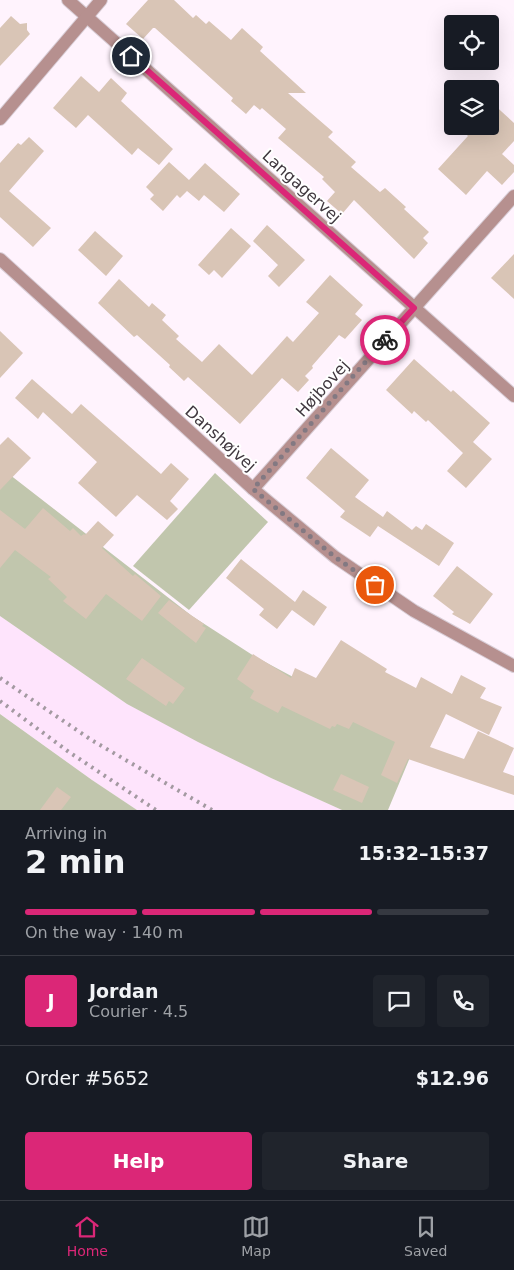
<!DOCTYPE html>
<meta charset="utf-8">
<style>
:root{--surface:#171b24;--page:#20242c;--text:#f1f3f6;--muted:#9ea1a6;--line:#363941;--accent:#db2777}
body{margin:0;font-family:"DejaVu Sans",sans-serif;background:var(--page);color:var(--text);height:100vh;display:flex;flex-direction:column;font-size:19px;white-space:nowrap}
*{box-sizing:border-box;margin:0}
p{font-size:16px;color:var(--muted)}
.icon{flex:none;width:28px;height:28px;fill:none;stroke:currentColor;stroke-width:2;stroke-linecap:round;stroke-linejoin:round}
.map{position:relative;height:810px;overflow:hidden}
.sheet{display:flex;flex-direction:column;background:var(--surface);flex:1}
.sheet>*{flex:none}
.tools{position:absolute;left:444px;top:15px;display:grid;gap:10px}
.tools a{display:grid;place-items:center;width:55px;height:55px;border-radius:5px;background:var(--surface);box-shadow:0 5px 20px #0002;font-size:25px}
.pin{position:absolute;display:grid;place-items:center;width:42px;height:42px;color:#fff;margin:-21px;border:2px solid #fff;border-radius:50%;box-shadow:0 1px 5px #0007}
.courier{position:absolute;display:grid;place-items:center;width:50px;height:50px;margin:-25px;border:4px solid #db2777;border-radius:50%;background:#fff;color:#222;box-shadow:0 1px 6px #0007}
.head em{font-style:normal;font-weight:700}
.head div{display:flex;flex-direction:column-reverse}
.head{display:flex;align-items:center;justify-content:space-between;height:85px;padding:0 25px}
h1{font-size:32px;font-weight:700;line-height:38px}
.bar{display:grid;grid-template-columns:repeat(4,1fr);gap:8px 5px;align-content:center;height:60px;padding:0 25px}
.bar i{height:6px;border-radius:4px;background:var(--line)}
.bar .selected{background:var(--accent)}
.bar p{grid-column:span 4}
.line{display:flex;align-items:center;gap:12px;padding:0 25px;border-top:1px solid var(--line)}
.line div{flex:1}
.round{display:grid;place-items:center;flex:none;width:52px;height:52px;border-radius:5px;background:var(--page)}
.action{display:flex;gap:10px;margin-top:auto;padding:10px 25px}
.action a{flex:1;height:58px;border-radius:5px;background:var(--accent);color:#fff;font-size:20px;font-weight:700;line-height:58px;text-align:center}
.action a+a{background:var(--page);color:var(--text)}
.menu{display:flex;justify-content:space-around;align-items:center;height:70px;border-top:1px solid var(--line);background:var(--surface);font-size:14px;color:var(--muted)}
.menu a{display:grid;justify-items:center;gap:2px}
.menu .selected{color:var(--accent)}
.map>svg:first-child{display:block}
.built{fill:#fee4fc}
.green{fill:#c1c6ad}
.building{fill:#d9c5b6}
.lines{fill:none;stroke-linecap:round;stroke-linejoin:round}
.minor-casing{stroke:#d9ced7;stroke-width:14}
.minor{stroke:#b6908f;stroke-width:12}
.rail{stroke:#a399a1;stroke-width:4;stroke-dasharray:2.5 5;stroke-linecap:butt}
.done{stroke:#837982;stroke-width:5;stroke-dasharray:0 9}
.route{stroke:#db2777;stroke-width:6}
.labels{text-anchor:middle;stroke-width:4;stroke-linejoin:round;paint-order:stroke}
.street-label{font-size:16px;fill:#40383f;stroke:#fff}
</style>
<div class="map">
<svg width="514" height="810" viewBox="0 0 514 810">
<rect width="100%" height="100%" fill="#fff3fd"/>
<polygon class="built" points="0,616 127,704 271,778 342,810 137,810 92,780 0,714"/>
<g class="green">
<polygon points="5,471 192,616 254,656 416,743 388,810 342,810 271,778 198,742 127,704 0,616 0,475"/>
<polygon points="215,473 268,522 189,610 133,566"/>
<polygon points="0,714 92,780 137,810 0,810"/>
</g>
<g class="building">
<polygon points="148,0 174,0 193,18 196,15 206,24 209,21 231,40 242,28 263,47 260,51 306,93 288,93 333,132 328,137 356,162 351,167 380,192 385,188 406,207 404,209 429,232 423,238 428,243 414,259 354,200 342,214 327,201 335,192 322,179 324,177 278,138 286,129 262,108 260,110 254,105 246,114 231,101 233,98 155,28 153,28 143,39 126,24"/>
<polygon points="11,16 20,24 27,23 27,30 30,34 0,66 0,28"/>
<polygon points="81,76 99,92 111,78 127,93 121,101 173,149 159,165 138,148 132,155 88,115 76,128 53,108"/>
<polygon points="490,101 514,123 514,141 502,154 514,165 514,172 502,185 487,171 466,195 438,169 468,136 458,126 490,126"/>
<polygon points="29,137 44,151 9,191 51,228 33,247 0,217 0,163 18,143 21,145"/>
<polygon points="169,162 189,180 205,163 240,194 224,212 204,195 199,201 187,191 180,198 177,195 163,211 150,199 154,195 146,187"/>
<polygon points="267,225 305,260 279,287 268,276 278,265 253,241"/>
<polygon points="231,228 251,246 222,278 214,270 209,275 198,265"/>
<polygon points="95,231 123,256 106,276 78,250"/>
<polygon points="514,254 514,299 491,278"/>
<polygon points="330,275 363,305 355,314 362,320 345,339 339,335 312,366 313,368 305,376 309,380 298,392 282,378 240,424 188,377 184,381 169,367 170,365 137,335 134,337 98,303 119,279 149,307 152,303 166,315 162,320 179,336 176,339 202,362 219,344 252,375 287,336 293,342 319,313 306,302"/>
<polygon points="0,331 23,353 0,378"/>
<polygon points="414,359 451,392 453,390 490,423 473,442 492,459 466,488 447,471 463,453 428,420 426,422 414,411 412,414 386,390"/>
<polygon points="32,379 72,414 81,404 161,474 171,463 189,479 170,501 178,509 167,520 137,495 116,517 78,483 97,462 43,412 38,419 15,398"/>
<polygon points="8,437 31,458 0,490 0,445"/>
<polygon points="331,448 369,480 355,497 383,517 387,511 412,530 416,526 422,530 426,524 454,543 439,566 378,526 370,537 340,517 345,511 306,478"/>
<polygon points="43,508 70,531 73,528 81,536 84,534 85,535 98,521 114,535 102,548 133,576 135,574 161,596 142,621 106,594 86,619 63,601 67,597 48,579 51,577 15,550 0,568 0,510 25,529"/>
<polygon points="241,559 295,602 303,590 327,607 314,626 292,610 277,629 259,615 264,609 226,578"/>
<polygon points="457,566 493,594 470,624 452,614 454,612 433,596"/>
<polygon points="169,600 204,624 202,626 206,628 196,643 158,613"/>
<polygon points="341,640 387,669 385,672 416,688 421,677 452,694 461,675 486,688 480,698 502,707 489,735 446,714 430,747 464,759 478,731 514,748 503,772 514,776 514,795 408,759 397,783 381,775 395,742 353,722 349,729 337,724 335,727 332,726 330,729 282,706 278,713 250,698 254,691 237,679 253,654 291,678 295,668 316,678"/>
<polygon points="142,658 185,688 173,704 169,701 166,706 126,679"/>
<polygon points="341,774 369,787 362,803 333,790"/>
<polygon points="57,787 71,797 61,810 40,810"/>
</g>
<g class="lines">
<defs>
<g id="minor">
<polyline points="68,0 514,396"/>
<polyline points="0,119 101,0"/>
<polyline points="0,259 253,489 335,557 414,611 514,666"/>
<polyline points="253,489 514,196"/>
</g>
</defs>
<use href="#minor" class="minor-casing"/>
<use href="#minor" class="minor"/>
<g class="rail">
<polyline points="0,678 93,741 212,810"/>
<polyline points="0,701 69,752 156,810"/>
</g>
</g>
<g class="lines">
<polyline class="done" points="375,585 335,557 253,489 385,340"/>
<polyline class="route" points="131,56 414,308 385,340"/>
</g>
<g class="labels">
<g class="street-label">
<text transform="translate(302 186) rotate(42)" y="6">Langagervej</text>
<text transform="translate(322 388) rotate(-48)" y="6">Højbovej</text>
<text transform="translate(221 438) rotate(42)" y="6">Danshøjvej</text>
</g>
</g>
</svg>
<div class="tools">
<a><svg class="icon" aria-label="locate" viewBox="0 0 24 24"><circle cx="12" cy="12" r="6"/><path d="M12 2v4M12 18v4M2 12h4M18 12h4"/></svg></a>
<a><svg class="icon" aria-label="layers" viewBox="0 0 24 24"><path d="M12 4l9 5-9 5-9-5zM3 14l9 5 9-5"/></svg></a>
</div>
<div class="pin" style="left:375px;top:585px;background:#ea580c"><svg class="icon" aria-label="bag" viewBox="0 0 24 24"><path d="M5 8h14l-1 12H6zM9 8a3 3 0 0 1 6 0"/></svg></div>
<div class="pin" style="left:131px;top:56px;background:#1f2937"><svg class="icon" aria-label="home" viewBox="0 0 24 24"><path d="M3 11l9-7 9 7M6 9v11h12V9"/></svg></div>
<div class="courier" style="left:385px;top:340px"><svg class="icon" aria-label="bike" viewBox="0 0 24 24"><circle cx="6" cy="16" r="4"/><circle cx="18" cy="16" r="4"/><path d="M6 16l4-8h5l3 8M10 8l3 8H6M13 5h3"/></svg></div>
</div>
<section class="sheet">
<div class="head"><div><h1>2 min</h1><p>Arriving in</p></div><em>15:32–15:37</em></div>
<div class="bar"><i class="selected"></i><i class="selected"></i><i class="selected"></i><i></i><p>On the way · 140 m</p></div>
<div class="line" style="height:90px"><b class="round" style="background:var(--accent);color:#fff">J</b><div><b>Jordan</b><p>Courier · 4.5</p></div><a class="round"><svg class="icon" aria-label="chat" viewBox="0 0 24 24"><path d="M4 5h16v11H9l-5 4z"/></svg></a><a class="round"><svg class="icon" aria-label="phone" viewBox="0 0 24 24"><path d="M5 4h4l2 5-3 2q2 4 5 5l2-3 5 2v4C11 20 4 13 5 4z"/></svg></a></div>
<div class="line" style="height:65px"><div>Order #5652</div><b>$12.96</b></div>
<div class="action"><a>Help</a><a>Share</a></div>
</section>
<nav class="menu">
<a class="selected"><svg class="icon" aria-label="home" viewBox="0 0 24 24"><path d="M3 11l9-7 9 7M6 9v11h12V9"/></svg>Home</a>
<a><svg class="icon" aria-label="map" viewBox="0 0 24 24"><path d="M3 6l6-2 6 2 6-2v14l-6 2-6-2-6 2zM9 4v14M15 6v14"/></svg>Map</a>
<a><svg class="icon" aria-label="saved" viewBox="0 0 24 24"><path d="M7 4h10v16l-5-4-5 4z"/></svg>Saved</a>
</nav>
